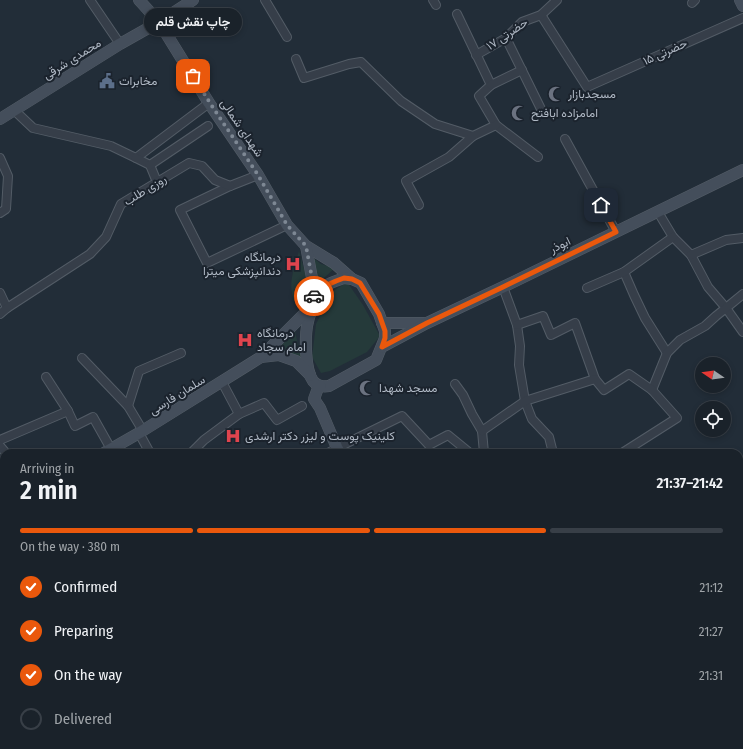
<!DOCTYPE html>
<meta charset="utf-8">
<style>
:root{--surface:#1a222a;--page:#232a32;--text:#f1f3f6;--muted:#9fa4a8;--line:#383f47;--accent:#ea580c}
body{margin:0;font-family:"Fira Sans Condensed",Vazirmatn,sans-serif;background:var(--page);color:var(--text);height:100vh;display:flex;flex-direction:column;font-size:15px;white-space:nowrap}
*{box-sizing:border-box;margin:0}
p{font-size:13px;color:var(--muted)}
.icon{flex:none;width:22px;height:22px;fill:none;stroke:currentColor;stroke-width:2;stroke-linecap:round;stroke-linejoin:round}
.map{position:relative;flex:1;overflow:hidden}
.sheet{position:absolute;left:0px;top:449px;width:743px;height:300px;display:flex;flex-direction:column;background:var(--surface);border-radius:12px 12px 0 0;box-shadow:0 2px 6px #0003,0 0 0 1px var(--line)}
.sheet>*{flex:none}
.needle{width:26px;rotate:283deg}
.tools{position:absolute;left:695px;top:357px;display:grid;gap:8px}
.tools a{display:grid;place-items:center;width:36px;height:36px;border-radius:50%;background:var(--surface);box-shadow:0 2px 6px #0003,0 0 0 1px var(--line);font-size:20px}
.pin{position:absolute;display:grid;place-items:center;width:34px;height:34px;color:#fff;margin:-17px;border-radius:8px;box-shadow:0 2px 6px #0006}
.courier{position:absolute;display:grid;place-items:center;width:40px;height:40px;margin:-20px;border:3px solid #ea580c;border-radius:50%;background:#fff;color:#222;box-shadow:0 1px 5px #0007}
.bubble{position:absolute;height:28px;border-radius:14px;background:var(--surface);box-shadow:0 2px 6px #0003,0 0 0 1px var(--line);font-size:13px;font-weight:600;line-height:28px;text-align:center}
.overview em{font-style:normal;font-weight:600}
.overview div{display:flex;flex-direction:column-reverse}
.overview{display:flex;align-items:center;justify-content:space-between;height:68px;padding:0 20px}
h1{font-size:26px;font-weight:600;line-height:30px}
.bar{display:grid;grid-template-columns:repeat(4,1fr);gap:6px 4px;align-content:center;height:48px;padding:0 20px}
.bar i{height:5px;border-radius:3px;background:var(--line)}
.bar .active{background:var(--accent)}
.bar p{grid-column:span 4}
ol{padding:0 20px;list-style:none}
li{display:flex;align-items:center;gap:12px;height:44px}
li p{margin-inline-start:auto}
li .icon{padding:4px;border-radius:50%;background:var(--accent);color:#fff;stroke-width:4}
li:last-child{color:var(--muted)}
li i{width:22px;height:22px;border:2px solid var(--line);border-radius:50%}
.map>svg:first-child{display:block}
.green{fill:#253a3a}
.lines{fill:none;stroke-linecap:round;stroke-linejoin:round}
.street-casing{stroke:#535c66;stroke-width:10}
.secondary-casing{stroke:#535c66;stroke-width:12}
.street{stroke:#363e49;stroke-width:8}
.secondary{stroke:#444e5b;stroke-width:11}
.done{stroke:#7e8894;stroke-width:4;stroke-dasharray:0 7.2}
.route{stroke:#ea580c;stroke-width:5}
.labels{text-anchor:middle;stroke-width:4;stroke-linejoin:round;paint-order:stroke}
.street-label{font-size:12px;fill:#b0b9c5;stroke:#1b232d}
.poi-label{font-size:12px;fill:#b0b9c5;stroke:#1b232d;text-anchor:start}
</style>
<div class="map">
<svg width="743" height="749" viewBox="0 0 743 749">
<rect width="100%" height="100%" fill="#222d38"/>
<g class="green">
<path d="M299 251 307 279 305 293 300 307C284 294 294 267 299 251Z"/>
<polygon points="311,256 321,264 335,268 316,285"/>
<polygon points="347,282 363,305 380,336 367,352 330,371 321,373 312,357 316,324 332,292"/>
<path d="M295 331 299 349 305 361C295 354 289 351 276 351Z"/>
</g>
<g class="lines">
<defs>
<g id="street">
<polyline points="90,0 120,44"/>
<polyline points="265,0 287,37"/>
<polyline points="433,0 436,5"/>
<polyline points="692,3 695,0"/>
<polyline points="457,14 491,85 479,96 496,125 538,157"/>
<polyline points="541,15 587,87 743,18"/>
<polyline points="506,38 541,109"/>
<polyline points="476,55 506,38 522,22 541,15 557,0"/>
<polyline points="296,59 304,78 349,64 361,62 401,101 435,124 473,136"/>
<polyline points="491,85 522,70"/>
<polyline points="14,110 33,128 111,146 136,158 209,103"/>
<polyline points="565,139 616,232"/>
<polyline points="0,158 8,176 6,209 0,213"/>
<polyline points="136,158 150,165 157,182"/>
<polyline points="150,165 208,126"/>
<polyline points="258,175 230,186 180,210 207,263 287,225"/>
<polyline points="419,205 406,181 449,157 473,136 496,125"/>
<polyline points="658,212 673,237 691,255 708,287 726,308 743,332"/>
<polyline points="691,255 726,240 743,238"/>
<polyline points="624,272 634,295 645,318 667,353"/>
<polyline points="503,287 517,325 520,346 519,365 525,401 532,419 549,437 553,453"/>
<polyline points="587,288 624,272 673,237"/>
<polyline points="0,293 7,308"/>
<polyline points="0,314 7,308 90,254 106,237 121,204 189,163 202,166 215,180 230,186"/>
<polyline points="517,325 543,316 551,335 575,323 595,379"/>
<polyline points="82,358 128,406 143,431"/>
<polyline points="46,377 68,411"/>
<polyline points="222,382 239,414 264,403 277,420 302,406"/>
<polyline points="455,384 463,395 472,414 482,431 484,453"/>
<polyline points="652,390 667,353 680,340 705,326 716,316 726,308 743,294"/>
<polyline points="128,406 139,371 181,353"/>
<polyline points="482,431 525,401 595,379 604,390 629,374 652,390 677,418 622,453"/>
<polyline points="139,433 150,453"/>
<polyline points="0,440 68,411 75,426 93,417 111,449"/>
<polyline points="0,446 6,453"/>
<polyline points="191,453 204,440 239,414"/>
<polyline points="328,453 337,448 402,416 429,445 448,435 470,453"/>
<polyline points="739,518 743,516"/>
<polyline points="739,598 740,601 739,603"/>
<polyline points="0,608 4,606"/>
<polyline points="739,680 743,679"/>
<polyline points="236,745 238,749"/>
<polyline points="644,745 646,749"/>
<polyline points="312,749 317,745"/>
<polyline points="397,749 408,745"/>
<polyline points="492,749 499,745"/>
<polyline points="601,749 608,745"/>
</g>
<g id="secondary">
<polyline points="139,0 159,22 209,103 258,175 287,225 306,246 334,263 352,279"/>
<polyline points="740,0 743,6"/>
<polyline points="0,119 120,44 159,22 193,0"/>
<polyline points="306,246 312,278 314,303"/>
<path d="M344 278 352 279 361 283 379 314 385 331V338L376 360 329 386C323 387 317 386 313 381 305 370 305 339 307 326 309 314 314 303 322 293 323 290 325 287 327 285 331 282 339 280 344 278Z"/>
<polyline points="382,323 424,323"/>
<polyline points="382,347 427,323 503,287 743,170"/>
<polyline points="261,357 279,355 296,361 310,375"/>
<polyline points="320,386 318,388 314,399 320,408 337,448 340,453"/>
<polyline points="104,453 139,433 261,357 304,314 310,314"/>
<polyline points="0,520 4,518"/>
<polyline points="0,654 4,660"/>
<polyline points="66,745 69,749"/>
<polyline points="511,745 514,749"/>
<polyline points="732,749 743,743"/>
</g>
</defs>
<use href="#street" class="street-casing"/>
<use href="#secondary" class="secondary-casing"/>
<use href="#street" class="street"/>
<use href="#secondary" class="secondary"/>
</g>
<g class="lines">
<polyline class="done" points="193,76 210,103 258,175 287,225 306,246 312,278 314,296"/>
<polyline class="route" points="314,296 314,303 327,285 336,281 344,278 352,279 360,283 379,314 385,331 385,338 382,347 427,323 503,287 616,232 601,205"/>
</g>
<defs>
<symbol id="civic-bare" viewBox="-9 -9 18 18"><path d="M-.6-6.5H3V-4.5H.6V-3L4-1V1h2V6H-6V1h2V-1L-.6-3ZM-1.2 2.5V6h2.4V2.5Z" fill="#5c6f8a" stroke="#1b232d" stroke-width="2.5" paint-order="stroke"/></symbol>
<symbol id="mosque-bare" viewBox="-9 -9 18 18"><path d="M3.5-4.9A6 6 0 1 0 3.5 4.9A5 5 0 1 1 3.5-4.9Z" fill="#6b7280" stroke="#1b232d" stroke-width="2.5" paint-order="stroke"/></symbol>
<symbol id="hospital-bare" viewBox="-9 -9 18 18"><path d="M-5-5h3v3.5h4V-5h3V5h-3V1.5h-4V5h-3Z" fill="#e0444e" stroke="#1b232d" stroke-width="2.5" paint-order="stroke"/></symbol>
</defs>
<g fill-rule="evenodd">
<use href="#civic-bare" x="96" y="70" width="22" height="22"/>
<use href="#mosque-bare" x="545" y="83" width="22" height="22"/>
<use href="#mosque-bare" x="508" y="102" width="22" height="22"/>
<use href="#hospital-bare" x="282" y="253" width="22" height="22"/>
<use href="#hospital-bare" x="234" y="329" width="22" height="22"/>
<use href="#mosque-bare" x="356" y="377" width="22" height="22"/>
<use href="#hospital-bare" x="222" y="425" width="22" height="22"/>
</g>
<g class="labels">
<g class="street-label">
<text transform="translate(507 34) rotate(-34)" y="4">حضرتی ۱۷</text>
<text transform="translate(665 52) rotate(-24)" y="4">حضرتی ۱۵</text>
<text transform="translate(72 59) rotate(-32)" y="4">محمدی شرقی</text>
<text transform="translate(242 128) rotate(56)" y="4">شهدای شمالی</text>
<text transform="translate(145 190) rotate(-32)" y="4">روزی طلب</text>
<text transform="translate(560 245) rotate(-26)" y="4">ابوذر</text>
<text transform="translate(177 395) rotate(-32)" y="4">سلمان فارسی</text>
</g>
<g class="poi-label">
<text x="119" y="85">مخابرات</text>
<text x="568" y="98">مسجدبازار</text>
<text x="531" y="117">امامزاده ابافتح</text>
<text x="281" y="261" text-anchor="end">درمانگاه<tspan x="281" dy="14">دندانپزشکی میترا</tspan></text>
<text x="257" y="337">درمانگاه<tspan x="257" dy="14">امام سجاد</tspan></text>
<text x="379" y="392">مسجد شهدا</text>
<text x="245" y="440">کلینیک پوست و لیزر دکتر ارشدی</text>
</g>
</g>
</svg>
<div class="tools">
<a><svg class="needle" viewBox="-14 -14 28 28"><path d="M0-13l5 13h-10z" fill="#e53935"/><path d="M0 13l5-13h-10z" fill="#9fa4a8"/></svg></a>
<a><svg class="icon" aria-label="locate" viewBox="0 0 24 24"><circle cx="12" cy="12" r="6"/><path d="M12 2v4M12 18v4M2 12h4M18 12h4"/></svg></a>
</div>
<div class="pin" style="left:193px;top:76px;background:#ea580c"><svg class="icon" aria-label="bag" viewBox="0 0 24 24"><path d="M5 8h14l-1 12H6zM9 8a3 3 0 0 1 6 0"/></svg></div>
<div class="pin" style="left:601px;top:205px;background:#1f2937"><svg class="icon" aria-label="home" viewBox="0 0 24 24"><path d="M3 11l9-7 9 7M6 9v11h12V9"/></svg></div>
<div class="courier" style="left:314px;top:296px"><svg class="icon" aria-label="car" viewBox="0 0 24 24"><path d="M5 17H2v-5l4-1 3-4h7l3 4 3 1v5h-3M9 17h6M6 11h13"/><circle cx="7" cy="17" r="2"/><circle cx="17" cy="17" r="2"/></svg></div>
<div class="bubble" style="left:144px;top:8px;width:98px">چاپ نقش قلم</div>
<section class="sheet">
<div class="overview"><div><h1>2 min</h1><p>Arriving in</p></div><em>21:37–21:42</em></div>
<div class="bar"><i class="active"></i><i class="active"></i><i class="active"></i><i></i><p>On the way · 380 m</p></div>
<ol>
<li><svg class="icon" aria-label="check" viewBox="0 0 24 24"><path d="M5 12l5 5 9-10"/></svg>Confirmed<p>21:12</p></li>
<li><svg class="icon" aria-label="check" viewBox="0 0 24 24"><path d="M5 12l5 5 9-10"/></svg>Preparing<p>21:27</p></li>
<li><svg class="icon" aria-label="check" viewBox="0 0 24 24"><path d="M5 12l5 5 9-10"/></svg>On the way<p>21:31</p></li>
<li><i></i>Delivered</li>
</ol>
</section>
</div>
